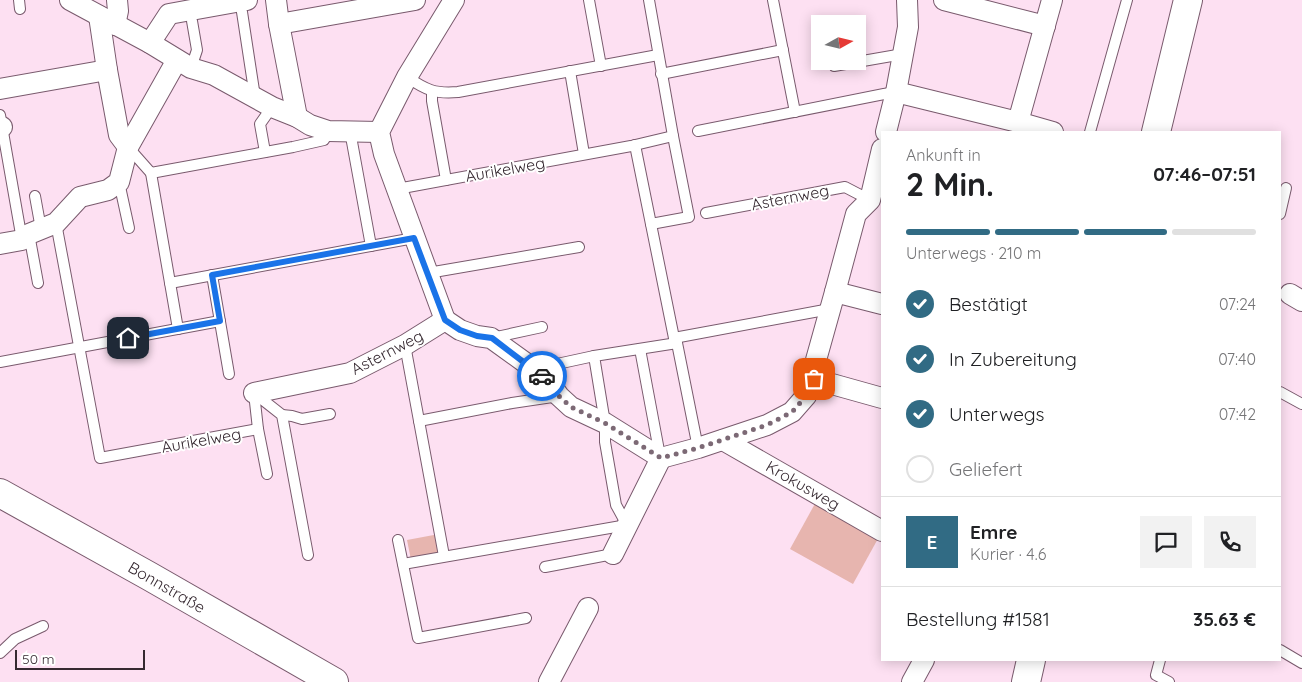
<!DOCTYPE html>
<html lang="de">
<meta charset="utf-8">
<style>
:root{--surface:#fff;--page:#f2f2f2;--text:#202124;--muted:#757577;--line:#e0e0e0;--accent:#316b84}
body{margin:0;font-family:Quicksand,sans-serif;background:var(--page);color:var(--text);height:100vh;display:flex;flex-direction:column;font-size:19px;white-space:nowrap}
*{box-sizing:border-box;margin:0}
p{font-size:16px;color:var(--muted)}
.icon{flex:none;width:28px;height:28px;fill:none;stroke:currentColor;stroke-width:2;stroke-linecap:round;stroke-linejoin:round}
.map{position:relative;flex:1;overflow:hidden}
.panel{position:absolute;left:881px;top:131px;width:400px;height:530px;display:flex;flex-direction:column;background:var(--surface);border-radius:0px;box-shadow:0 2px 12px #0003}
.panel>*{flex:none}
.needle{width:32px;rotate:82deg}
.fabs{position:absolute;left:811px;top:15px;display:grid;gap:10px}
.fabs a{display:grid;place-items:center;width:55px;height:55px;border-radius:0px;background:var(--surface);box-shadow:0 2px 12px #0003;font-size:25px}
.scale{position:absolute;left:15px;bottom:12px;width:130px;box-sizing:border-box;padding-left:5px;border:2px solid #362931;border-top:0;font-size:14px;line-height:18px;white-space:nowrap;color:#362931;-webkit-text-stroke:4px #fff;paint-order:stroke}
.pin{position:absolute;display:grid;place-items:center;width:42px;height:42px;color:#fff;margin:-21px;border-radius:10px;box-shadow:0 2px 8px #0006}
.courier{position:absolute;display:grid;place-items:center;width:50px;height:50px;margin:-25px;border:4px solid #1a73e8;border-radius:50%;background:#fff;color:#222;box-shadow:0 1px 6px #0007}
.headline em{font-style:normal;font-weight:700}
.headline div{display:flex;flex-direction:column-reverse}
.headline{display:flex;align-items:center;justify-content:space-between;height:85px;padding:0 25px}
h1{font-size:32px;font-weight:700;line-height:38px}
.bar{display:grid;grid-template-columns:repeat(4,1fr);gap:8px 5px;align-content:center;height:60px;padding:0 25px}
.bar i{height:6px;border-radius:4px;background:var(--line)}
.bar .selected{background:var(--accent)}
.bar p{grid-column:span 4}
.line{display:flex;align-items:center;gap:12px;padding:0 25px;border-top:1px solid var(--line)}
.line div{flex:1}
.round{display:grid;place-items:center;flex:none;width:52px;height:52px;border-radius:0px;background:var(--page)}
ol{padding:0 25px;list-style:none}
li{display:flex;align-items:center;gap:15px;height:55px}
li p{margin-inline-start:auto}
li .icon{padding:5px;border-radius:50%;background:var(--accent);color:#fff;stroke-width:4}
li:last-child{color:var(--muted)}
li i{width:28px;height:28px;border:2px solid var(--line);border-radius:50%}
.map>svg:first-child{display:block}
.green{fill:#e7b5af}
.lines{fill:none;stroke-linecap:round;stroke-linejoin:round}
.service-casing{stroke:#795a6d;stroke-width:12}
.minor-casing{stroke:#795a6d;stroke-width:22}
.secondary-casing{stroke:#795a6d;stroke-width:30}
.service{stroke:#fff;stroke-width:10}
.minor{stroke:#fff;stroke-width:20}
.secondary{stroke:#fff;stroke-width:28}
.done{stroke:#7c6975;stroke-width:5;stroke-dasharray:0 9}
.route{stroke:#1a73e8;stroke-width:6}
.labels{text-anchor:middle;stroke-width:4;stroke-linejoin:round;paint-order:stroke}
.street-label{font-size:16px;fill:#362931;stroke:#fff}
</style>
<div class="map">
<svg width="1302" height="682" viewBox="0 0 1302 682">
<rect width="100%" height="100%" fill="#fde0f2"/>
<g class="green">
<polygon points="817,500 880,535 853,584 790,549"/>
<polygon points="439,534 443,554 411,560 407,540"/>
</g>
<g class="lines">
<defs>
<g id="service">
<polyline points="19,0 20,9"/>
<polyline points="589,0 601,66"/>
<polyline points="649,0 673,136 689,217 651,224"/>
<polyline points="773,0 795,112"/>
<polyline points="242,12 255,97"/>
<polyline points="834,66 903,54"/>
<polyline points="191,68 197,50 192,21"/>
<polyline points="570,71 584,154"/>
<polyline points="661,74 783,50"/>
<path d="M407 77C426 90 435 94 458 92L658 55"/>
<polyline points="432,91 432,101 446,180"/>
<polyline points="0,115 22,240"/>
<polyline points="350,131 371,246"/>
<polyline points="698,131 884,94 896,92"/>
<polyline points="1090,132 1127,0"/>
<polyline points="635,145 674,338 677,343 698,448"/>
<polyline points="128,147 151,173 293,147 324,140 328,131"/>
<polyline points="265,152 260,124 272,107"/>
<polyline points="151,173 178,329"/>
<polyline points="119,182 129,228"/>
<polyline points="397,189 631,146 673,136"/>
<polyline points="35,196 41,229"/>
<polyline points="706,213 845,187 870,200"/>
<polyline points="1280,214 1286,188"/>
<polyline points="56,223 100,458 258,429"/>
<polyline points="29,234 38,283"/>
<polyline points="428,273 579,247"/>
<polyline points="212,275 229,374"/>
<polyline points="170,283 414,238"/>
<polyline points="492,338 542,327"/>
<polyline points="674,338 830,309"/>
<polyline points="405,345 444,556"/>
<polyline points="640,349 660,456"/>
<polyline points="0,362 220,321"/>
<polyline points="534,369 594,356 677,343"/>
<polyline points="1280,392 1302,404"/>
<polyline points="282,415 292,416 302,419 330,414"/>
<polyline points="419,421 512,403 559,396"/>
<polyline points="267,474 258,429 254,393 282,415 308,555"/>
<polyline points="398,540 418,638 526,618"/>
<polyline points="403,564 627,525 616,505 605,442 605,423 594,356"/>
<polyline points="545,567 613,554"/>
<polyline points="1280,650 1302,663"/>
<polyline points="0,653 15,639 43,626"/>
<polyline points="1160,660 1156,675 1169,682"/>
</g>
<g id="minor">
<polyline points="70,0 150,43 191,68 214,75 272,107 297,117 310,125 328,131 379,132"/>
<polyline points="276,0 279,24 297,117"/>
<polyline points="944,0 1045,26"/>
<polyline points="99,16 107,70 119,135 128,147"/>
<polyline points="279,24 415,0"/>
<polyline points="115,25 118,11 117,0"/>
<polyline points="150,43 169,14 247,0"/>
<polyline points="0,89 107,70"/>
<polyline points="896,92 1018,122 1053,132"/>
<polyline points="1018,122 1052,0"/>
<polyline points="0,127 2,127"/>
<polyline points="886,132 896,92 908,27 907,0"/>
<polyline points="0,244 22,240 29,234 56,223 80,197 108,190 119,182 128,147 177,60"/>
<polyline points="835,292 882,304"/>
<polyline points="1290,294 1302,301"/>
<polyline points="445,320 460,330 477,336 491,338 534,369 549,382 559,396 571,407 605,423 661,458 698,448 767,425 792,412 806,396 814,379 816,360 835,292 856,214 870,200 882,149"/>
<polyline points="445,320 384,154 379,132 407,77 454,0"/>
<polyline points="814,379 882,398"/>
<polyline points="254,393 350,373 405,345 445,320"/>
<polyline points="723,440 882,531"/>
<polyline points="613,554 661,458"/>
<polyline points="549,682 588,608"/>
<polyline points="912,682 924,660"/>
</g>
<g id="secondary">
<polyline points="1156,132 1188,0"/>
<polyline points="0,493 149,576 334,682"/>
<polyline points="1026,682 1031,660"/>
</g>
</defs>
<use href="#service" class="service-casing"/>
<use href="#minor" class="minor-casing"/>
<use href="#secondary" class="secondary-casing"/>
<use href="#service" class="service"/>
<use href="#minor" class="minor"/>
<use href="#secondary" class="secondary"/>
</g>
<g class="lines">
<polyline class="done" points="542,376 549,382 559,396 571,407 605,423 661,458 698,448 767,425 792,412 806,396 814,379"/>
<polyline class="route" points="128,338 220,321 212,275 414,238 445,320 460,330 477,336 492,338 542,376"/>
</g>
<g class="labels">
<g class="street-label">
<text transform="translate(505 169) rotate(-10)" y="6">Aurikelweg</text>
<text transform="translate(790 197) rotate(-11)" y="6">Asternweg</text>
<text transform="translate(387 352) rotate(-27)" y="6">Asternweg</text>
<text transform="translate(201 440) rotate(-10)" y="6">Aurikelweg</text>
<text transform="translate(803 485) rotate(30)" y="6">Krokusweg</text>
<text transform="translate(167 587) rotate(30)" y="6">Bonnstraße</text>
</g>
</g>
</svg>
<div class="fabs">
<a><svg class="needle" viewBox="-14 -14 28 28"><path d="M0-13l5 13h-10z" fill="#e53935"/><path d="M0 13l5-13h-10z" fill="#757577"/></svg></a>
</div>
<div class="scale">50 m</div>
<div class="pin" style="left:814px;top:379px;background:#ea580c"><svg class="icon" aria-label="bag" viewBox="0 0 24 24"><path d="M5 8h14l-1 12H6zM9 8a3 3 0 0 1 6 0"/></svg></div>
<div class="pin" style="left:128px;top:338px;background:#1f2937"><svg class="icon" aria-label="home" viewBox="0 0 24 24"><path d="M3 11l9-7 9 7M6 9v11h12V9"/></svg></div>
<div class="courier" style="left:542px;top:376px"><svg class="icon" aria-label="car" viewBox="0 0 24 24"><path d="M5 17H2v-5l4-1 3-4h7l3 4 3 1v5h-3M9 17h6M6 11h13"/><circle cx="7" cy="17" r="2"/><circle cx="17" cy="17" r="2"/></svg></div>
<section class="panel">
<div class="headline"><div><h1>2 Min.</h1><p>Ankunft in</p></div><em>07:46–07:51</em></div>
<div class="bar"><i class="selected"></i><i class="selected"></i><i class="selected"></i><i></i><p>Unterwegs · 210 m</p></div>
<ol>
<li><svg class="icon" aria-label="check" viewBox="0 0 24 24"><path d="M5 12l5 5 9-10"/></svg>Bestätigt<p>07:24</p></li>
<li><svg class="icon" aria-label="check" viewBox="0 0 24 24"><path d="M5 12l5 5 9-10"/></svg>In Zubereitung<p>07:40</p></li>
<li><svg class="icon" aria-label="check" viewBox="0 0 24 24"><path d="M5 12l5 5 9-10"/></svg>Unterwegs<p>07:42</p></li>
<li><i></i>Geliefert</li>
</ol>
<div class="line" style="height:90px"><b class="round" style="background:var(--accent);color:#fff">E</b><div><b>Emre</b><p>Kurier · 4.6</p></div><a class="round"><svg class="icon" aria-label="chat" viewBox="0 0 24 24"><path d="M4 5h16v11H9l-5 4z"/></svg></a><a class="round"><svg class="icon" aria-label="phone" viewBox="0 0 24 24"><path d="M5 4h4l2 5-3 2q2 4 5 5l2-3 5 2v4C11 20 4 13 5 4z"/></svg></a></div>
<div class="line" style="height:65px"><div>Bestellung #1581</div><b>35.63 €</b></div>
</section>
</div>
